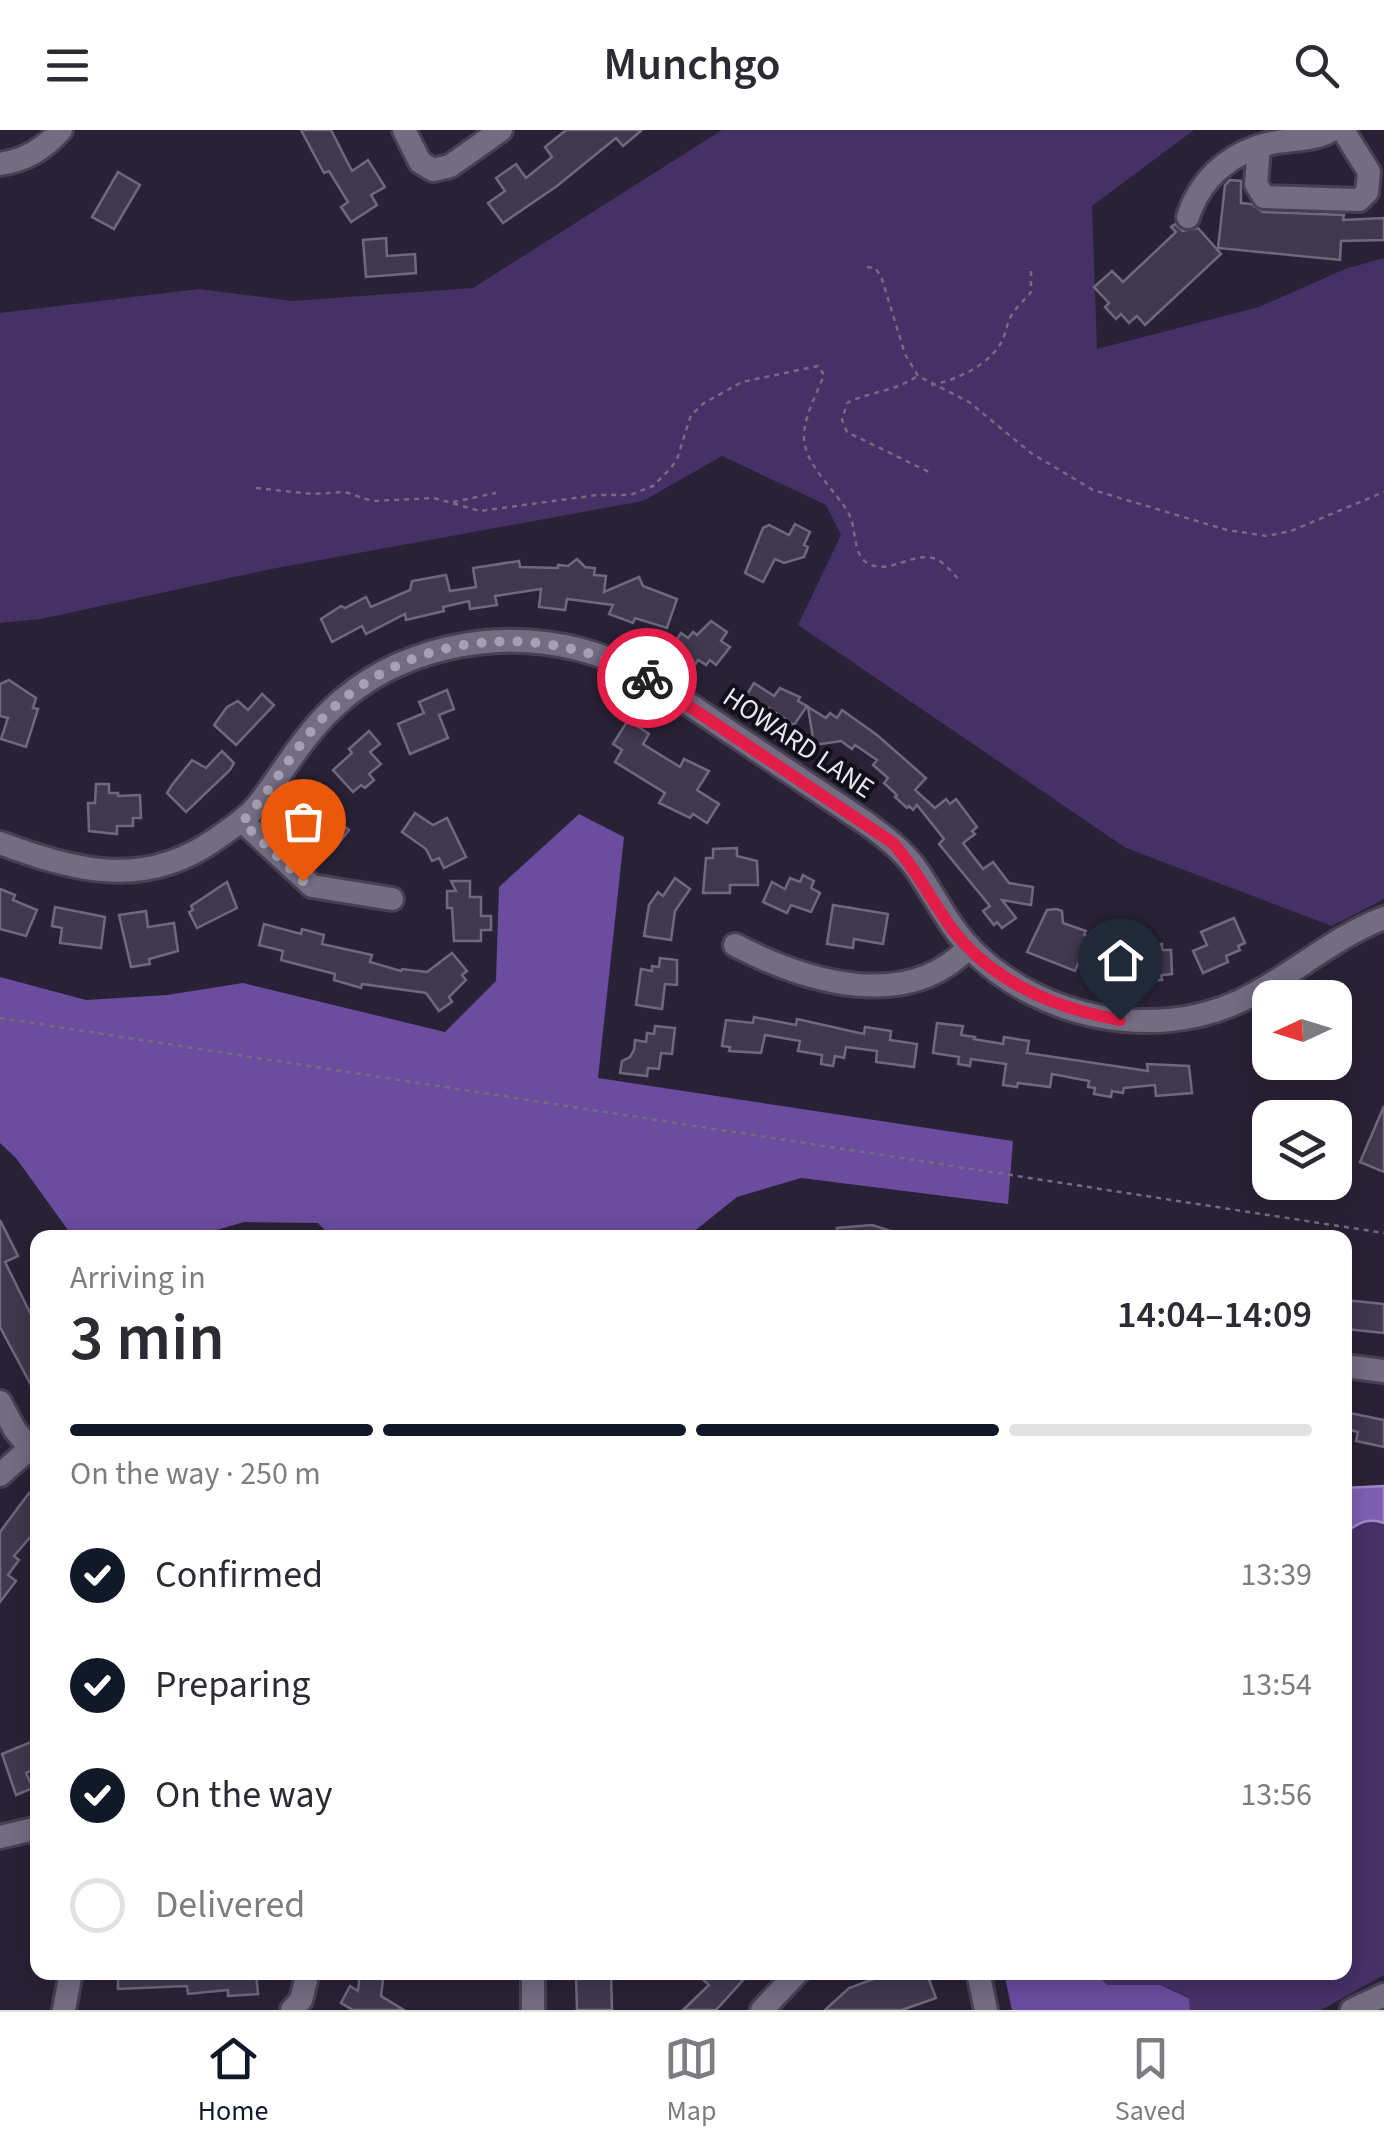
<!DOCTYPE html>
<meta charset="utf-8">
<style>
:root{--surface:#fff;--page:#f7f7f7;--text:#2b2b33;--muted:#7c7c81;--line:#e1e1e2;--accent:#111827}
body{margin:0;font-family:"Source Sans 3",sans-serif;background:var(--page);color:var(--text);height:100vh;display:flex;flex-direction:column;font-size:38px;white-space:nowrap}
*{box-sizing:border-box;margin:0}
p{font-size:32px;color:var(--muted)}
.icon{flex:none;width:55px;height:55px;fill:none;stroke:currentColor;stroke-width:2;stroke-linecap:round;stroke-linejoin:round}
.map{position:relative;flex:1;overflow:hidden}
.drawer{position:absolute;left:30px;top:1100px;width:1322px;height:750px;display:flex;flex-direction:column;background:var(--surface);border-radius:20px;box-shadow:0 5px 25px #0003}
.drawer>*{flex:none}
.needle{width:65px;rotate:266deg}
.controls{position:absolute;left:1252px;top:850px;display:grid;gap:20px}
.controls a{display:grid;place-items:center;width:100px;height:100px;border-radius:20px;background:var(--surface);box-shadow:0 5px 25px #0003;font-size:50px}
.pin{position:absolute;display:grid;place-items:center;width:85px;height:85px;color:#fff;margin:-102px -42px;border-radius:50% 50% 50% 0;rotate:-45deg;box-shadow:0 0 10px #0007}
.pin .icon{rotate:45deg}
.courier{position:absolute;display:grid;place-items:center;width:100px;height:100px;margin:-50px;border:8px solid #e11d48;border-radius:50%;background:#fff;color:#222;box-shadow:0 2px 12px #0007}
.head em{font-style:normal;font-weight:600}
.head div{display:flex;flex-direction:column-reverse}
.head{display:flex;align-items:center;justify-content:space-between;height:170px;padding:0 40px}
h1{font-size:65px;font-weight:600;line-height:75px}
.bar{display:grid;grid-template-columns:repeat(4,1fr);gap:15px 10px;align-content:center;height:120px;padding:0 40px}
.bar i{height:12px;border-radius:8px;background:var(--line)}
.bar .selected{background:var(--accent)}
.bar p{grid-column:span 4}
ol{padding:0 40px;list-style:none}
li{display:flex;align-items:center;gap:30px;height:110px}
li p{margin-inline-start:auto}
li .icon{padding:10px;border-radius:50%;background:var(--accent);color:#fff;stroke-width:4}
li:last-child{color:var(--muted)}
li i{width:55px;height:55px;border:5px solid var(--line);border-radius:50%}
header{display:flex;justify-content:space-between;align-items:center;height:130px;padding:0 40px;background:var(--surface);font-size:45px;font-weight:600}
.tab-bar{display:flex;justify-content:space-around;align-items:center;height:140px;border-top:2px solid var(--line);background:var(--surface);font-size:28px;color:var(--muted)}
.tab-bar a{display:grid;justify-items:center;gap:5px}
.tab-bar .selected{color:var(--accent)}
.map>svg:first-child{display:block}
.green{fill:#453166}
.forest{fill:#6b4c9e}
.water{fill:#7e5fb3;stroke:#9e88c6;stroke-width:2.5}
.building{fill:#40394e;stroke:#6f6880;stroke-width:2.5}
.lines{fill:none;stroke-linecap:round;stroke-linejoin:round}
.minor-casing{stroke:#464051;stroke-width:28}
.path{stroke:#736e7f;stroke-width:2.5;stroke-dasharray:5 5;stroke-linecap:butt}
.minor{stroke:#736c83;stroke-width:22}
.done{stroke:#a6a1b2;stroke-width:10;stroke-dasharray:0 18}
.route{stroke:#e11d48;stroke-width:12}
.labels{text-anchor:middle;stroke-width:8;stroke-linejoin:round;paint-order:stroke}
.street-label{font-size:28px;fill:#eae6f4;stroke:#100e16}
</style>
<header><svg class="icon" aria-label="menu" viewBox="0 0 24 24"><path d="M4 6h16M4 12h16M4 18h16"/></svg>Munchgo<svg class="icon" aria-label="search" viewBox="0 0 24 24"><circle cx="10" cy="10" r="6"/><path d="M15 15l6 6"/></svg></header>
<div class="map">
<svg width="1384" height="1880" viewBox="0 0 1384 1880">
<rect width="100%" height="100%" fill="#292236"/>
<g class="green">
<polygon points="722,0 1194,0 1092,76 1097,219 1259,177 1345,139 1384,128 1384,769 1332,796 1126,718 798,495 841,405 826,375 722,326 643,371 271,439 41,489 0,493 0,183 199,159 293,171 473,158"/>
<polygon points="1374,1389 1384,1393 1384,1845 1321,1880 1190,1880 1189,1867 1160,1855 1107,1855 1096,1843 1345,1842 1345,1403 1359,1393"/>
</g>
<g class="forest">
<polygon points="579,684 624,707 598,948 1013,1011 1008,1074 801,1048 737,1067 687,1107 332,1108 318,1093 244,1092 193,1107 73,1107 16,1028 0,1013 0,847 86,870 167,865 243,853 445,902 496,851 499,757"/>
<polygon points="1004,1843 1096,1843 1107,1855 1160,1855 1189,1868 1190,1880 1012,1880"/>
</g>
<path class="water" d="M1384 1356V1393C1368 1387 1358 1393 1345 1403V1358Z"/>
<g class="building">
<polygon points="301,0 331,0 352,41 368,30 385,57 371,65 377,75 351,92 341,77 348,72 329,41 324,43"/>
<polygon points="566,0 642,0 623,16 616,8 557,56 503,93 488,73 505,61 496,48 516,34 526,48 552,27 545,17"/>
<polygon points="118,42 140,55 114,99 92,87"/>
<polygon points="1230,50 1241,51 1241,73 1251,74 1263,82 1344,85 1343,90 1384,88 1384,110 1341,111 1340,130 1218,118 1225,55"/>
<polygon points="1175,94 1183,101 1198,98 1221,124 1145,195 1137,186 1129,193 1121,184 1116,189 1105,177 1109,173 1094,157 1112,141 1123,152 1176,102 1171,97"/>
<polygon points="386,108 387,126 415,124 416,143 366,147 363,110"/>
<polygon points="795,394 810,402 804,415 808,417 804,427 784,433 775,429 763,452 745,443 763,398 769,395 789,405"/>
<polygon points="577,429 585,437 595,438 594,445 606,446 604,462 639,447 643,456 677,469 667,498 635,488 633,493 609,484 613,475 567,469 565,480 539,477 541,459 495,466 497,475 470,479 469,471 443,477 444,481 406,490 405,484 366,504 362,496 332,512 321,489 341,476 345,478 366,467 371,477 410,460 412,451 446,445 450,461 476,457 473,438 519,431 520,437 558,438 558,435 568,436"/>
<polygon points="711,491 727,502 721,511 730,517 716,535 710,530 706,535 698,530 694,536 670,520 681,503 688,508 693,502 697,505"/>
<polygon points="9,550 36,568 33,578 38,579 26,617 1,609 8,588 0,586 0,554"/>
<polygon points="754,553 774,566 780,558 800,567 798,571 807,576 794,595 769,578 764,585 743,571"/>
<polygon points="447,560 454,579 439,585 448,608 410,624 398,594 424,583 419,572"/>
<polygon points="262,564 274,575 236,615 214,595 227,577 238,571 248,580"/>
<polygon points="808,577 826,588 830,583 837,588 842,580 877,605 926,648 915,660 935,678 946,669 950,674 956,669 977,697 972,701 975,704 963,713 983,739 993,732 1009,753 1033,757 1031,775 1002,770 1016,788 1002,798 997,792 994,795 983,781 990,776 939,714 944,709 917,675 913,680 909,676 907,678 895,667 897,665 884,653 888,648 873,635 877,630 855,615 852,619 841,611 814,615"/>
<polygon points="628,590 649,604 643,614 680,637 684,629 709,641 697,660 719,674 707,693 693,684 690,688 659,673 665,663 615,632 622,620 613,614"/>
<polygon points="369,601 380,614 370,622 381,634 369,644 374,650 365,658 361,655 353,662 333,640 352,623 349,619"/>
<polygon points="222,621 234,633 230,640 186,682 167,663 172,655 192,630 206,638"/>
<polygon points="96,654 109,654 109,663 118,663 118,666 140,665 141,688 133,688 133,696 117,696 117,704 89,701 88,673 95,673"/>
<polygon points="326,668 343,680 336,690 349,700 333,720 292,689 307,669 319,678"/>
<polygon points="415,683 433,695 447,688 466,727 444,738 439,728 432,731 426,719 402,702"/>
<polygon points="737,718 737,726 757,731 758,755 730,755 730,763 703,763 706,728 713,728 713,719"/>
<polygon points="803,745 814,751 811,758 820,763 811,782 791,775 787,783 763,772 772,752 785,759 790,748 800,752"/>
<polygon points="675,748 690,759 675,781 671,810 644,806 649,775 658,762 663,766"/>
<polygon points="451,751 470,751 470,767 481,767 481,786 491,786 491,800 481,800 481,811 454,811 452,778 447,778 447,761 456,761"/>
<polygon points="227,752 237,778 197,798 189,782 193,780 191,776"/>
<polygon points="0,759 15,765 13,770 37,780 26,806 0,799"/>
<polygon points="833,775 888,784 883,814 854,809 853,818 827,814"/>
<polygon points="55,777 105,787 101,818 60,813 62,798 52,796"/>
<polygon points="1056,779 1062,781 1063,793 1086,801 1084,805 1099,810 1086,838 1078,834 1075,841 1027,822 1047,780"/>
<polygon points="146,781 148,797 174,793 178,821 149,829 150,834 131,837 119,785"/>
<polygon points="1234,788 1245,813 1238,816 1240,820 1226,826 1228,832 1203,843 1193,821 1207,815 1201,802"/>
<polygon points="264,794 301,804 302,799 324,805 322,814 372,825 370,832 401,841 402,839 427,842 452,823 467,841 462,845 466,850 449,867 452,872 439,881 426,863 362,854 361,858 334,850 335,844 281,830 283,821 259,815"/>
<polygon points="1162,814 1162,820 1171,820 1172,844 1161,845 1162,850 1117,854 1116,835 1128,835 1128,820"/>
<polygon points="660,828 677,830 677,855 665,854 662,879 636,875 641,839 652,841 652,836 659,837"/>
<polygon points="754,887 796,895 797,889 864,904 865,897 891,901 890,910 917,914 914,937 876,932 877,921 846,917 844,928 835,926 833,936 821,934 822,925 798,921 800,911 765,905 761,923 729,921 730,917 722,916 726,890 753,893"/>
<polygon points="937,893 963,896 961,905 975,907 974,909 1003,914 1004,907 1029,911 1027,923 1148,941 1147,934 1189,936 1192,963 1156,966 1155,955 1124,958 1123,963 1112,961 1111,967 1094,964 1095,958 1088,957 1089,951 1052,944 1050,957 1018,953 1017,957 1003,955 1006,934 971,929 970,936 958,934 959,927 933,923"/>
<polygon points="655,896 675,898 672,924 661,923 659,939 648,938 647,946 620,943 622,931 630,927 634,920 635,910 646,912 647,903 654,904"/>
<polygon points="1384,976 1384,1042 1360,1032"/>
<polygon points="0,1090 18,1126 5,1132 38,1199 38,1268 0,1197"/>
<polygon points="872,1095 903,1105 902,1108 837,1108 837,1098"/>
<polygon points="1345,1170 1384,1174 1384,1203 1346,1199"/>
<polygon points="1345,1282 1384,1290 1384,1317 1356,1311 1358,1302 1345,1299"/>
<polygon points="29,1363 38,1371 38,1398 14,1426 19,1430 8,1445 16,1451 0,1472 0,1402"/>
<polygon points="38,1609 38,1638 26,1643 33,1658 16,1665 2,1624"/>
<polygon points="118,1842 256,1842 258,1864 228,1866 228,1860 188,1864 187,1856 118,1859"/>
<polygon points="360,1842 384,1842 381,1866 404,1880 353,1880 341,1873 350,1856 358,1861"/>
<polygon points="611,1842 612,1880 577,1880 576,1844"/>
<polygon points="695,1842 739,1842 745,1848 716,1880 683,1880 709,1855"/>
<polygon points="892,1842 917,1842 918,1847 927,1844 936,1868 902,1880 825,1880 849,1858"/>
</g>
<g class="lines">
<defs>
<g id="minor">
<polyline points="404,0 420,32 433,40 450,36 501,0"/>
<polyline points="1259,18 1256,54 1264,67 1359,70 1367,62 1369,42 1343,0"/>
<path d="M0 34C26 30 44 19 61 0"/>
<path d="M1188 87C1201 46 1235 19 1277 12 1296 9 1316 10 1332 0"/>
<polyline points="242,691 312,756 392,769"/>
<path d="M0 713C76 741 144 760 216 709 230 699 245 690 257 676 282 644 301 609 331 580 395 518 493 498 578 519 632 532 678 567 724 598 772 630 820 662 869 695 885 707 901 719 914 736 935 765 948 797 975 823 1042 888 1152 911 1238 872 1289 849 1331 808 1384 788"/>
<path d="M735 815C806 852 907 883 969 817"/>
<polyline points="1345,1236 1384,1241"/>
<polyline points="0,1272 15,1300 30,1318"/>
<polyline points="0,1345 38,1311"/>
<polyline points="0,1707 38,1698"/>
<polyline points="978,1842 986,1880"/>
<polyline points="64,1880 71,1842"/>
<polyline points="292,1880 301,1870 308,1842"/>
<polyline points="533,1880 533,1842"/>
<polyline points="762,1880 798,1842"/>
<polyline points="1352,1880 1384,1865"/>
</g>
</defs>
<use href="#minor" class="minor-casing"/>
<g class="path">
<polyline points="867,137 875,138 881,146 905,224 918,246 969,272 1031,323 1093,360 1227,400 1267,406 1291,401 1384,362"/>
<path d="M916 247C893 262 868 262 847 273L842 290 847 302 931 343"/>
<path d="M931 255C957 250 992 234 1003 209 1006 201 1007 194 1011 186 1016 177 1025 170 1031 162V138"/>
<path d="M256 358 312 364 345 362 372 371 434 368 480 381 597 365H630L653 356 671 338 677 329 691 285 704 273 742 252 818 236 824 245C817 263 805 285 804 304 802 334 837 361 849 384 857 399 852 426 869 434 892 445 915 419 938 430 947 435 954 445 961 452"/>
<polyline points="453,372 496,363"/>
<polyline points="0,888 1384,1103"/>
</g>
<use href="#minor" class="minor"/>
</g>
<g class="lines">
<path class="done" d="M303 751 242 692C275 657 297 611 333 578 420 499 547 492 647 548"/>
<path class="route" d="M647 548 893 713C916 739 930 768 950 796 991 852 1054 878 1120 890"/>
</g>
<g class="labels">
<g class="street-label">
<text transform="translate(799 612) rotate(34)" y="10">HOWARD LANE</text>
</g>
</g>
</svg>
<div class="controls">
<a><svg class="needle" viewBox="-14 -14 28 28"><path d="M0-13l5 13h-10z" fill="#e53935"/><path d="M0 13l5-13h-10z" fill="#7c7c81"/></svg></a>
<a><svg class="icon" aria-label="layers" viewBox="0 0 24 24"><path d="M12 4l9 5-9 5-9-5zM3 14l9 5 9-5"/></svg></a>
</div>
<div class="pin" style="left:303px;top:751px;background:#ea580c"><svg class="icon" aria-label="bag" viewBox="0 0 24 24"><path d="M5 8h14l-1 12H6zM9 8a3 3 0 0 1 6 0"/></svg></div>
<div class="pin" style="left:1120px;top:890px;background:#1f2937"><svg class="icon" aria-label="home" viewBox="0 0 24 24"><path d="M3 11l9-7 9 7M6 9v11h12V9"/></svg></div>
<div class="courier" style="left:647px;top:548px"><svg class="icon" aria-label="bike" viewBox="0 0 24 24"><circle cx="6" cy="16" r="4"/><circle cx="18" cy="16" r="4"/><path d="M6 16l4-8h5l3 8M10 8l3 8H6M13 5h3"/></svg></div>
<section class="drawer">
<div class="head"><div><h1>3 min</h1><p>Arriving in</p></div><em>14:04–14:09</em></div>
<div class="bar"><i class="selected"></i><i class="selected"></i><i class="selected"></i><i></i><p>On the way · 250 m</p></div>
<ol>
<li><svg class="icon" aria-label="check" viewBox="0 0 24 24"><path d="M5 12l5 5 9-10"/></svg>Confirmed<p>13:39</p></li>
<li><svg class="icon" aria-label="check" viewBox="0 0 24 24"><path d="M5 12l5 5 9-10"/></svg>Preparing<p>13:54</p></li>
<li><svg class="icon" aria-label="check" viewBox="0 0 24 24"><path d="M5 12l5 5 9-10"/></svg>On the way<p>13:56</p></li>
<li><i></i>Delivered</li>
</ol>
</section>
</div>
<nav class="tab-bar">
<a class="selected"><svg class="icon" aria-label="home" viewBox="0 0 24 24"><path d="M3 11l9-7 9 7M6 9v11h12V9"/></svg>Home</a>
<a><svg class="icon" aria-label="map" viewBox="0 0 24 24"><path d="M3 6l6-2 6 2 6-2v14l-6 2-6-2-6 2zM9 4v14M15 6v14"/></svg>Map</a>
<a><svg class="icon" aria-label="saved" viewBox="0 0 24 24"><path d="M7 4h10v16l-5-4-5 4z"/></svg>Saved</a>
</nav>
